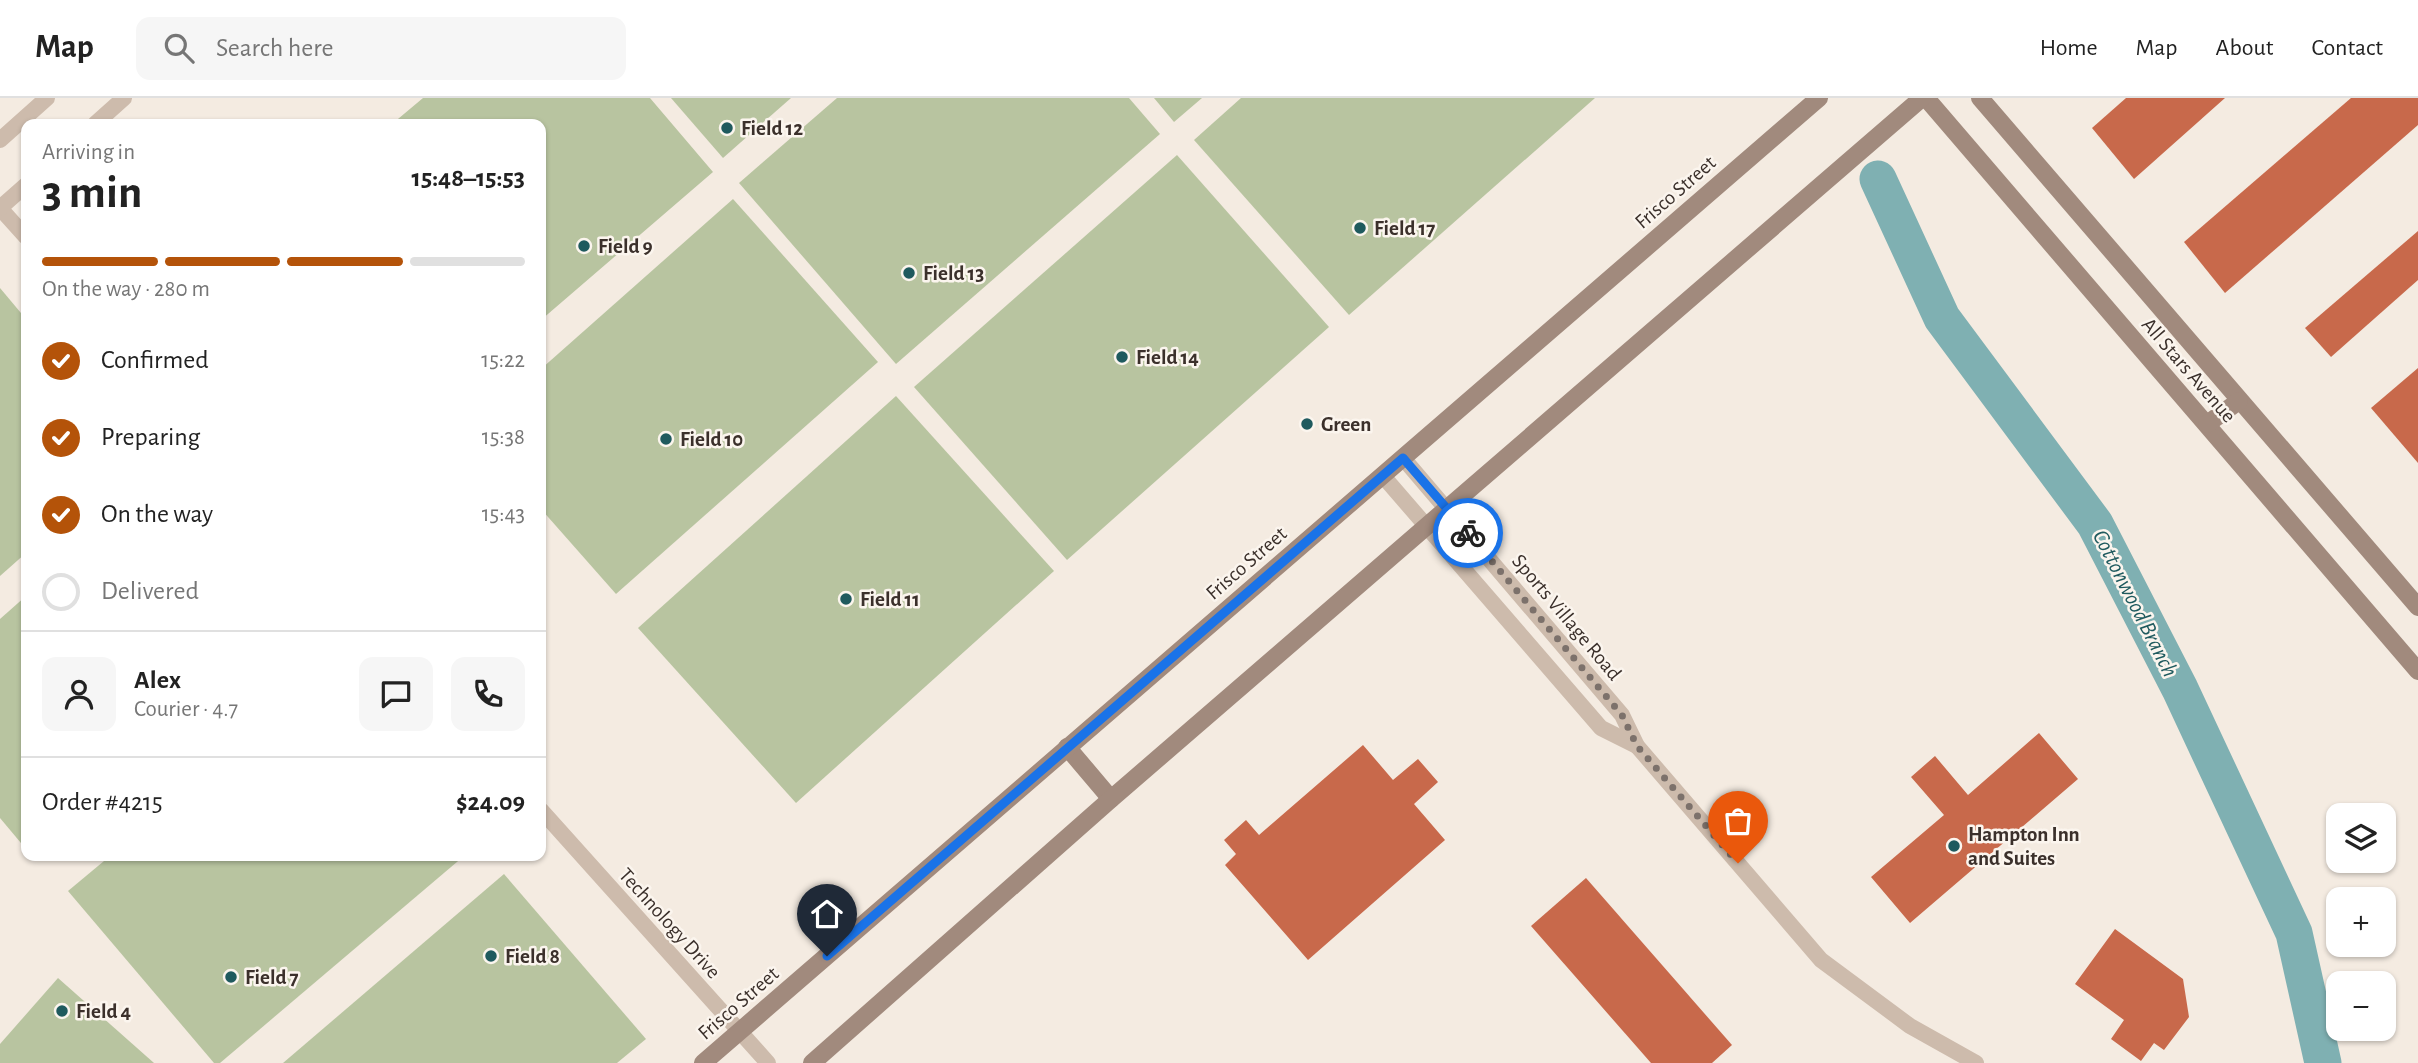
<!DOCTYPE html>
<meta charset="utf-8">
<style>
:root{--surface:#fff;--page:#f6f6f6;--text:#222;--muted:#767676;--line:#e0e0e0;--accent:#b45309}
body{margin:0;font-family:"Alegreya Sans",sans-serif;background:var(--page);color:var(--text);height:100vh;display:flex;flex-direction:column;font-size:26px;white-space:nowrap}
*{box-sizing:border-box;margin:0}
p{font-size:23px;color:var(--muted)}
.icon{flex:none;width:38px;height:38px;fill:none;stroke:currentColor;stroke-width:2;stroke-linecap:round;stroke-linejoin:round}
.map{position:relative;flex:1;overflow:hidden}
.drawer{position:absolute;left:21px;top:21px;width:525px;height:742px;display:flex;flex-direction:column;background:var(--surface);border-radius:14px;box-shadow:0 2px 5px #0004}
.drawer>*{flex:none}
.tools{position:absolute;left:2326px;top:705px;display:grid;gap:14px}
.tools a{display:grid;place-items:center;width:70px;height:70px;border-radius:14px;background:var(--surface);box-shadow:0 2px 5px #0004;font-size:35px}
.pin{position:absolute;display:grid;place-items:center;width:60px;height:60px;color:#fff;margin:-72px -30px;border-radius:50% 50% 50% 0;rotate:-45deg;box-shadow:0 0 7px #0007}
.pin .icon{rotate:45deg}
.courier{position:absolute;display:grid;place-items:center;width:70px;height:70px;margin:-35px;border:5px solid #1a73e8;border-radius:50%;background:#fff;color:#222;box-shadow:0 2px 9px #0007}
.headline em{font-style:normal;font-weight:600}
.headline div{display:flex;flex-direction:column-reverse}
.headline{display:flex;align-items:center;justify-content:space-between;height:119px;padding:0 21px}
h1{font-size:46px;font-weight:600;line-height:52px}
.bar{display:grid;grid-template-columns:repeat(4,1fr);gap:10px 7px;align-content:center;height:84px;padding:0 21px}
.bar i{height:9px;border-radius:5px;background:var(--line)}
.bar .on{background:var(--accent)}
.bar p{grid-column:span 4}
.line{display:flex;align-items:center;gap:18px;padding:0 21px;border-top:2px solid var(--line)}
.line div{flex:1}
.round{display:grid;place-items:center;flex:none;width:74px;height:74px;border-radius:14px;background:var(--page)}
ol{padding:0 21px;list-style:none}
li{display:flex;align-items:center;gap:21px;height:77px}
li p{margin-inline-start:auto}
li .icon{padding:7px;border-radius:50%;background:var(--accent);color:#fff;stroke-width:4}
li:last-child{color:var(--muted)}
li i{width:38px;height:38px;border:4px solid var(--line);border-radius:50%}
header{display:flex;align-items:center;gap:42px;box-sizing:border-box;height:98px;padding:0 35px;background:var(--surface);border-bottom:2px solid var(--line)}
header strong{font-size:33px}
nav{display:flex;gap:38px;margin-inline-start:auto;font-size:24px}
.search{width:490px;height:63px;background:var(--page);display:flex;align-items:center;gap:18px;box-sizing:border-box;padding:0 24px;border-radius:14px;color:var(--muted);font-size:26px}
.map>svg:first-child{display:block}
.green{fill:#b8c4a0}
.lines{fill:none;stroke-linecap:round;stroke-linejoin:round}
.river{stroke:#7fb0b2;stroke-width:37}
.building{fill:#c8694b}
.street{stroke:#cdbbac;stroke-width:16}
.secondary{stroke:#a18a7d;stroke-width:18}
.done{stroke:#7c716b;stroke-width:7;stroke-dasharray:0 12.6}
.route{stroke:#1a73e8;stroke-width:9}
.poi-dot{fill:#1f5a5e;stroke:#fbf5ee;stroke-width:2.5}
.labels{text-anchor:middle;stroke-width:5;stroke-linejoin:round;paint-order:stroke}
.poi-label{font-size:21px;font-weight:bold;fill:#3b302b;stroke:#fbf5ee;text-anchor:start}
.street-label{font-size:21px;fill:#3b302b;stroke:#fbf5ee}
.water-label{font-size:23px;font-style:italic;fill:#1f5a5e;stroke:#fbf5ee}
</style>
<header>
<strong>Map</strong>
<div class="search"><svg class="icon" aria-label="search" viewBox="0 0 24 24"><circle cx="10" cy="10" r="6"/><path d="M15 15l6 6"/></svg>Search here</div>
<nav><a>Home</a><a>Map</a><a>About</a><a>Contact</a></nav>
</header>
<div class="map">
<svg width="2418" height="965" viewBox="0 0 2418 965">
<rect width="100%" height="100%" fill="#f4ebe1"/>
<g class="green">
<polygon points="423,0 650,0 713,74 541,222 541,26 392,26"/>
<polygon points="671,0 791,0 723,60"/>
<polygon points="837,0 1129,0 1160,36 896,266 739,85"/>
<polygon points="1154,0 1202,0 1174,24"/>
<polygon points="1241,0 1595,0 1349,217 1194,42"/>
<polygon points="1177,57 1329,229 1067,462 914,289"/>
<polygon points="733,101 878,264 616,496 541,411 541,271"/>
<polygon points="0,190 26,221 26,455 0,478"/>
<polygon points="896,298 1054,473 796,705 638,530"/>
<polygon points="26,498 26,751 0,720 0,521"/>
<polygon points="110,758 464,758 220,965 214,965 68,793"/>
<polygon points="504,776 646,941 617,965 283,965"/>
<polygon points="58,880 154,965 0,965 0,946"/>
</g>
<g class="lines">
<polyline class="river" points="1878,81 1942,220 2095,426 2180,591 2294,835 2323,965"/>
</g>
<g class="building">
<polygon points="2126,0 2225,0 2134,81 2092,30"/>
<polygon points="2351,0 2418,0 2418,27 2225,195 2184,144"/>
<polygon points="2418,133 2418,182 2331,259 2305,230"/>
<polygon points="2418,270 2418,365 2371,310"/>
<polygon points="2039,635 2078,681 1910,825 1871,779 1944,717 1911,679 1935,658 1968,697"/>
<polygon points="1363,647 1393,682 1418,661 1438,684 1414,706 1445,742 1308,862 1225,767 1236,756 1224,742 1246,722 1259,737"/>
<polygon points="1586,780 1732,947 1712,965 1651,965 1531,828"/>
<polygon points="2115,831 2183,881 2189,919 2164,952 2154,945 2141,963 2111,941 2124,922 2075,886"/>
</g>
<g class="lines">
<g class="street">
<polyline points="95,26 124,0"/>
<polyline points="0,42 47,0"/>
<polyline points="0,110 26,139"/>
<polyline points="0,110 26,87"/>
<polyline points="1403,360 1622,617 1637,648 1821,862 1910,928 1976,965"/>
<polyline points="1383,378 1601,630 1637,648"/>
<polyline points="541,712 768,965"/>
</g>
<g class="secondary">
<polyline points="1926,0 2418,573"/>
<polyline points="1980,0 2418,509"/>
<polyline points="2207,326 2239,303"/>
<polyline points="1067,649 1111,701"/>
<polyline points="703,965 1819,0"/>
<polyline points="812,965 1111,701 1922,0"/>
</g>
</g>
<g class="lines">
<polyline class="done" points="1468,435 1622,617 1637,648 1738,765"/>
<polyline class="route" points="827,858 1403,360 1468,435"/>
</g>
<g class="poi-dot">
<circle cx="727" cy="30" r="7"/>
<circle cx="1360" cy="130" r="7"/>
<circle cx="584" cy="148" r="7"/>
<circle cx="909" cy="175" r="7"/>
<circle cx="1122" cy="259" r="7"/>
<circle cx="1307" cy="326" r="7"/>
<circle cx="666" cy="341" r="7"/>
<circle cx="846" cy="501" r="7"/>
<circle cx="1954" cy="748" r="7"/>
<circle cx="491" cy="858" r="7"/>
<circle cx="231" cy="879" r="7"/>
<circle cx="62" cy="913" r="7"/>
</g>
<g class="labels">
<g class="poi-label">
<text x="741" y="37">Field 12</text>
<text x="1374" y="137">Field 17</text>
<text x="598" y="155">Field 9</text>
<text x="923" y="182">Field 13</text>
<text x="1136" y="266">Field 14</text>
<text x="1321" y="333">Green</text>
<text x="680" y="348">Field 10</text>
<text x="860" y="508">Field 11</text>
<text x="1968" y="743">Hampton Inn<tspan x="1968" dy="24">and Suites</tspan></text>
<text x="505" y="865">Field 8</text>
<text x="245" y="886">Field 7</text>
<text x="76" y="920">Field 4</text>
</g>
<g class="street-label">
<text transform="translate(1675 94) rotate(-41)" y="7">Frisco Street</text>
<text transform="translate(2189 272) rotate(49)" y="7">All Stars Avenue</text>
<text transform="translate(1246 465) rotate(-41)" y="7">Frisco Street</text>
<text transform="translate(1567 519) rotate(50)" y="7">Sports Village Road</text>
<text transform="translate(670 825) rotate(48)" y="7">Technology Drive</text>
<text transform="translate(738 905) rotate(-41)" y="7">Frisco Street</text>
</g>
<g class="water-label">
<text transform="translate(2136 505) rotate(63)" y="8">Cottonwood Branch</text>
</g>
</g>
</svg>
<div class="tools">
<a><svg class="icon" aria-label="layers" viewBox="0 0 24 24"><path d="M12 4l9 5-9 5-9-5zM3 14l9 5 9-5"/></svg></a>
<a>+</a>
<a>−</a>
</div>
<div class="pin" style="left:1738px;top:765px;background:#ea580c"><svg class="icon" aria-label="bag" viewBox="0 0 24 24"><path d="M5 8h14l-1 12H6zM9 8a3 3 0 0 1 6 0"/></svg></div>
<div class="pin" style="left:827px;top:858px;background:#1f2937"><svg class="icon" aria-label="home" viewBox="0 0 24 24"><path d="M3 11l9-7 9 7M6 9v11h12V9"/></svg></div>
<div class="courier" style="left:1468px;top:435px"><svg class="icon" aria-label="bike" viewBox="0 0 24 24"><circle cx="6" cy="16" r="4"/><circle cx="18" cy="16" r="4"/><path d="M6 16l4-8h5l3 8M10 8l3 8H6M13 5h3"/></svg></div>
<section class="drawer">
<div class="headline"><div><h1>3 min</h1><p>Arriving in</p></div><em>15:48–15:53</em></div>
<div class="bar"><i class="on"></i><i class="on"></i><i class="on"></i><i></i><p>On the way · 280 m</p></div>
<ol>
<li><svg class="icon" aria-label="check" viewBox="0 0 24 24"><path d="M5 12l5 5 9-10"/></svg>Confirmed<p>15:22</p></li>
<li><svg class="icon" aria-label="check" viewBox="0 0 24 24"><path d="M5 12l5 5 9-10"/></svg>Preparing<p>15:38</p></li>
<li><svg class="icon" aria-label="check" viewBox="0 0 24 24"><path d="M5 12l5 5 9-10"/></svg>On the way<p>15:43</p></li>
<li><i></i>Delivered</li>
</ol>
<div class="line" style="height:126px"><a class="round"><svg class="icon" aria-label="person" viewBox="0 0 24 24"><circle cx="12" cy="8" r="4"/><path d="M4 21q1-7 8-7t8 7"/></svg></a><div><b>Alex</b><p>Courier · 4.7</p></div><a class="round"><svg class="icon" aria-label="chat" viewBox="0 0 24 24"><path d="M4 5h16v11H9l-5 4z"/></svg></a><a class="round"><svg class="icon" aria-label="phone" viewBox="0 0 24 24"><path d="M5 4h4l2 5-3 2q2 4 5 5l2-3 5 2v4C11 20 4 13 5 4z"/></svg></a></div>
<div class="line" style="height:91px"><div>Order #4215</div><b>$24.09</b></div>
</section>
</div>
